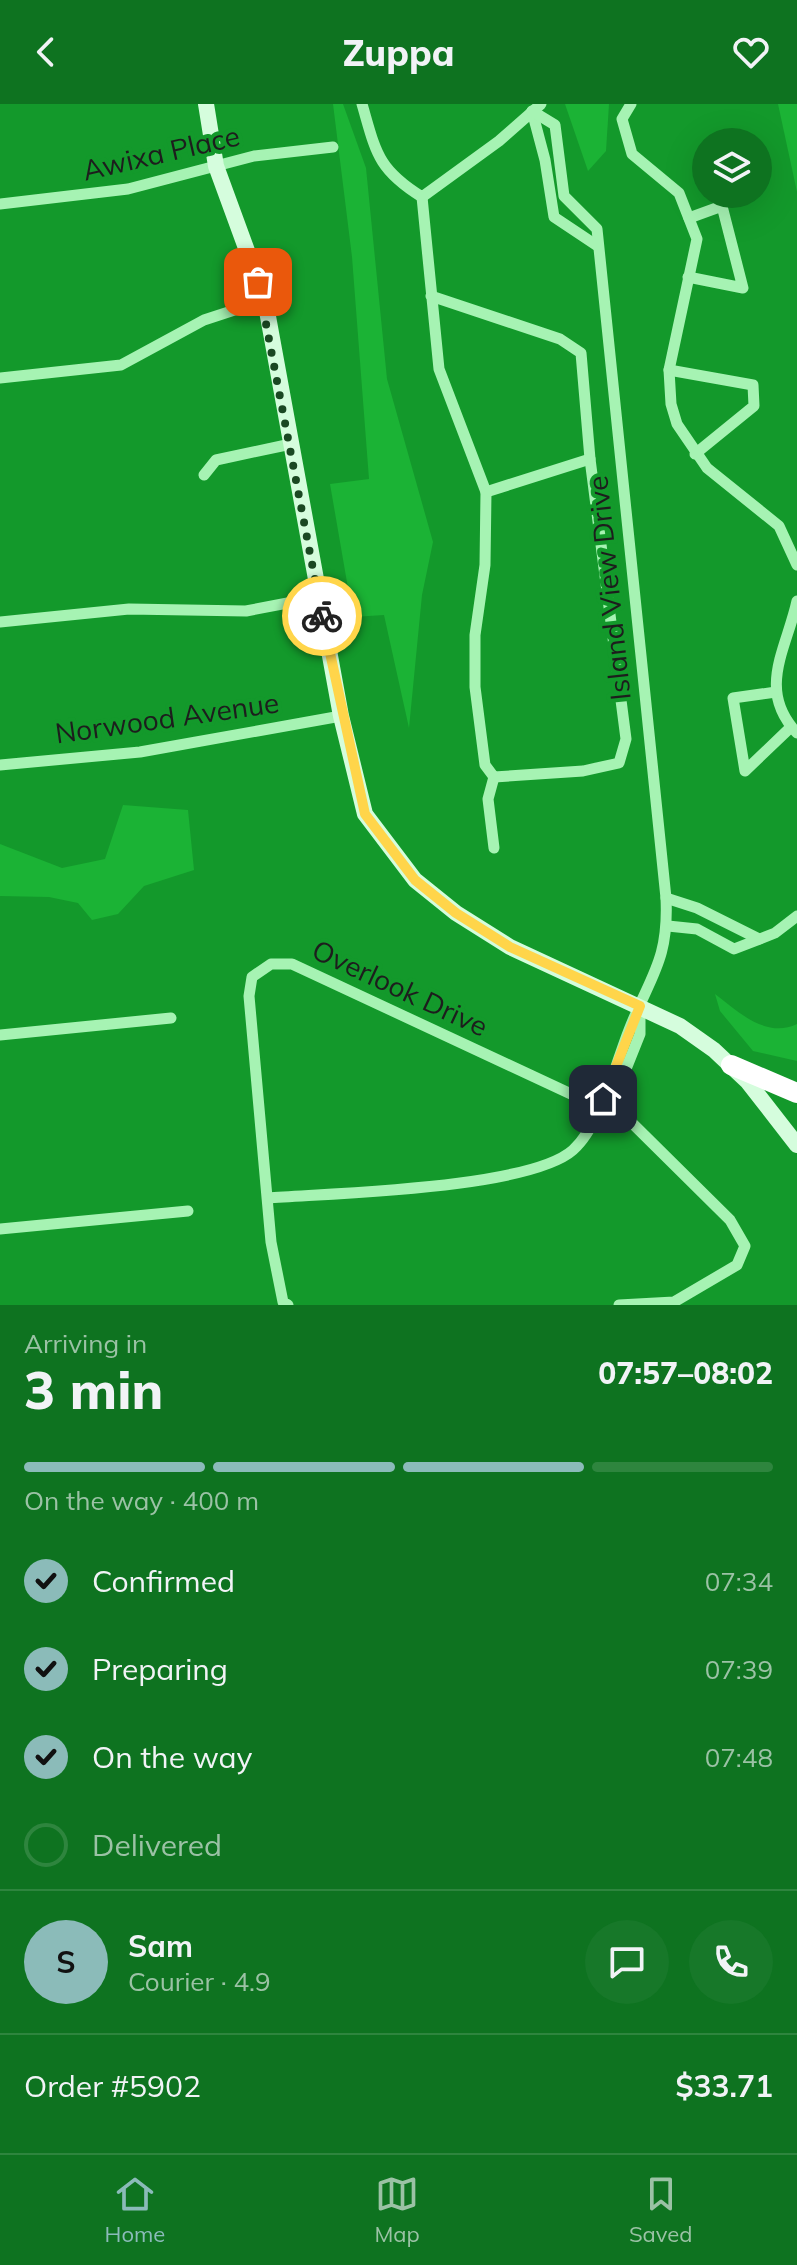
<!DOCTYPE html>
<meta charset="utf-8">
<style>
:root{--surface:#0e7320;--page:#177829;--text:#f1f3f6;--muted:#9bc2a5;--line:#2e853e;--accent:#8bbbb9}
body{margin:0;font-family:Mulish,sans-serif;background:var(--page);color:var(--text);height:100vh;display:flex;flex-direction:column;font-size:30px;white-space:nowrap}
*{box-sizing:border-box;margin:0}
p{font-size:26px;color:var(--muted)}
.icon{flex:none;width:44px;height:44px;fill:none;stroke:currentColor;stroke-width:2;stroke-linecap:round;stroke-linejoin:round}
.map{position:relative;height:1201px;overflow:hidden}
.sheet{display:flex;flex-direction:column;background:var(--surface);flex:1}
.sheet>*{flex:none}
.buttons{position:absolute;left:692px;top:24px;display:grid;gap:16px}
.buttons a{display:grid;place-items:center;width:80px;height:80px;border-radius:50%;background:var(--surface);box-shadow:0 8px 32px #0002;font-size:40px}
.pin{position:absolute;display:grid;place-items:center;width:68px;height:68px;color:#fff;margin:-34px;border-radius:16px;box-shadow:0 4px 12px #0006}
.courier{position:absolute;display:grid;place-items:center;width:80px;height:80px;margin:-40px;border:6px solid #ffd54a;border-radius:50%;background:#fff;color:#222;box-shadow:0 2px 10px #0007}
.summary em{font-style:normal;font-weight:800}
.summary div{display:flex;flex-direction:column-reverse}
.summary{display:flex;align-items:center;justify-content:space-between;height:136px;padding:0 24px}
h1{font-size:52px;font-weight:800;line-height:60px}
.bar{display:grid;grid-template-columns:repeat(4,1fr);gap:12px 8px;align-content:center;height:96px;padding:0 24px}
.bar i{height:10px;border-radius:6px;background:var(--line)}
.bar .selected{background:var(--accent)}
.bar p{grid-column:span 4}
.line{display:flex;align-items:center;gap:20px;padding:0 24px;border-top:2px solid var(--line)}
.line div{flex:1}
.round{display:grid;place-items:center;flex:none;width:84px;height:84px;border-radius:42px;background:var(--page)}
ol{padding:0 24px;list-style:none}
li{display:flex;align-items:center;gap:24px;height:88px}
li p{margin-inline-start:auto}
li .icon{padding:8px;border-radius:50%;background:var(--accent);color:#111;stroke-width:4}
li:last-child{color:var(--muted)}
li i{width:44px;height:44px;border:4px solid var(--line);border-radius:50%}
header{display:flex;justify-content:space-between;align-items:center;height:104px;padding:0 24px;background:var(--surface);font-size:36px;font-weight:800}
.tab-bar{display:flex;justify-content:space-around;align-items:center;height:112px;border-top:2px solid var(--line);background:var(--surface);font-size:22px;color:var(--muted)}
.tab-bar a{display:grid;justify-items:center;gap:4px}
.tab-bar .selected{color:var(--accent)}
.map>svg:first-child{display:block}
.green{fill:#1bb335}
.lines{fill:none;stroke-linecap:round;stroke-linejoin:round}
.street{stroke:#a6f3b3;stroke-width:11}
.secondary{stroke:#d5fddd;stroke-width:16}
.highway{stroke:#fff;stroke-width:20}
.done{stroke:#1a4822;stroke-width:8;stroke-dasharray:0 14.4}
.route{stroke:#ffd54a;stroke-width:10}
.labels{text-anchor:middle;stroke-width:8;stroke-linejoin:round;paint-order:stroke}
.street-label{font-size:28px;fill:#1d1d1d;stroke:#13992b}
</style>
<header><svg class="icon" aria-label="back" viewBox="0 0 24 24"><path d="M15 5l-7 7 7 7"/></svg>Zuppa<svg class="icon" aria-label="heart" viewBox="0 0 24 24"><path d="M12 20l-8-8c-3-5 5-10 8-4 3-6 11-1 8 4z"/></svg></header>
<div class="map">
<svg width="797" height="1201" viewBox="0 0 797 1201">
<rect width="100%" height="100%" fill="#13992b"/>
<g class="green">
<polygon points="333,0 343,0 366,64 387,275 433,438 422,491 409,624 384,511 353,513 330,380 369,375 352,153"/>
<polygon points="565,0 609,0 606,47 588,67"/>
<polygon points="778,0 797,0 797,88"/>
<polygon points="123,701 188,706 194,766 144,782 118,810 92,816 78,799 49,793 0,792 0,740 62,764 105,755"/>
<path d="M715 890C737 907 766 935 797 920V957L753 947 720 907Z"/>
</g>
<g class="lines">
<g class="street">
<path d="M362 0C376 48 377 65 422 93L499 37 541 0"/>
<polyline points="631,0 622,15 632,50 679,89 697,135 669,266 671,300 677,320 707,364 779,422 797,461"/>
<polyline points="532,7 545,56 554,113 596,141"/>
<polyline points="422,93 439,265 486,388 485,461 475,531 475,583 485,661 494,673 583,667 619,659 626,635 590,355 581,249 560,235 431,192"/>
<polyline points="0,100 128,85 254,52 333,43"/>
<polyline points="688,173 743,184 722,102 689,114"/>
<polyline points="669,266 753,281 754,302 695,350"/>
<polyline points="0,274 121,261 204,216 265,196"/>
<polyline points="204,371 216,356 291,340"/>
<polyline points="486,388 590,355"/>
<path d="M797 497C787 544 756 586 797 629"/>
<polyline points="0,518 129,505 246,507 319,493"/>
<polyline points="776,588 733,594 745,667 791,623"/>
<polyline points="0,661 140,648 341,612"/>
<polyline points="494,744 488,695 494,673"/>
<polyline points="666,794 697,804 759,835"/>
<polyline points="668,822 697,825 734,845 775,829 797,812"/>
<polyline points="0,931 171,914"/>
<polyline points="603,995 616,990 640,930 640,902"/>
<path d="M268 1094C332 1089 529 1085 573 1046 601 1021 615 961 629 926 650 872 669 857 666 794L597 125 564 92 555 21 532 7"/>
<polyline points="0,1125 188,1107"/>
<polyline points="288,1201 283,1198 271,1138 249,892 252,873 271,860 292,860 631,1018 730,1116 745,1142 737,1161 674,1198 619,1201"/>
</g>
<polyline class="secondary" points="206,0 216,62 265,196 341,612 365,710 415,776 456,809 510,843 680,922 714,946 748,978 797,1041"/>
<polyline class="highway" points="731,961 797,989"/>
</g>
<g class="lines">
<polyline class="done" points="258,178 322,512"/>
<polyline class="route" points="322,512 365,710 415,776 456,809 510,843 640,902 603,995"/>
</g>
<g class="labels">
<g class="street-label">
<text transform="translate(161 49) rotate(-13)" y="10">Awixa Place</text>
<text transform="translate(609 484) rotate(-96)" y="10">Island View Drive</text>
<text transform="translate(167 614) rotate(-8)" y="10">Norwood Avenue</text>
<text transform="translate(400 884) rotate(25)" y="10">Overlook Drive</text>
</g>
</g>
</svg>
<div class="buttons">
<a><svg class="icon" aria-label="layers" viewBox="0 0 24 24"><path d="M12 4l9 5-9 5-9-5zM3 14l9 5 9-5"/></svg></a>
</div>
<div class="pin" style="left:258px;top:178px;background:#ea580c"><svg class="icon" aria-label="bag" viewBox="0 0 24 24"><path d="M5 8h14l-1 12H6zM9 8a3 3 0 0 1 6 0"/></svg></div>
<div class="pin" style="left:603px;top:995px;background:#1f2937"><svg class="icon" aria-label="home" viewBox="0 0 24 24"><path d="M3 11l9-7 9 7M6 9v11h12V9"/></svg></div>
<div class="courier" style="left:322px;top:512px"><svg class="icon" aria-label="bike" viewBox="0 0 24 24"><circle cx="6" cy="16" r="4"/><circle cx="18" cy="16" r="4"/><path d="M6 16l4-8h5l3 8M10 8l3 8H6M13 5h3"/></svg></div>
</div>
<section class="sheet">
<div class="summary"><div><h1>3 min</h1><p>Arriving in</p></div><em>07:57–08:02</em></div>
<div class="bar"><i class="selected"></i><i class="selected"></i><i class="selected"></i><i></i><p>On the way · 400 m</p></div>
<ol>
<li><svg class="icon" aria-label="check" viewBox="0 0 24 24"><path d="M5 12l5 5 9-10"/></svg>Confirmed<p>07:34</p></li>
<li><svg class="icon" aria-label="check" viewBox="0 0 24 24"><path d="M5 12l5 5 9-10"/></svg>Preparing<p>07:39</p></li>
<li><svg class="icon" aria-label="check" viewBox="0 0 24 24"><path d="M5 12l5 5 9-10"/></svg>On the way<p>07:48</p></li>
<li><i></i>Delivered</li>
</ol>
<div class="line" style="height:144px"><b class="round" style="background:var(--accent);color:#111">S</b><div><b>Sam</b><p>Courier · 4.9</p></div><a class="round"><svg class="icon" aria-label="chat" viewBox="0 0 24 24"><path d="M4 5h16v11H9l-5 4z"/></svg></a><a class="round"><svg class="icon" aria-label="phone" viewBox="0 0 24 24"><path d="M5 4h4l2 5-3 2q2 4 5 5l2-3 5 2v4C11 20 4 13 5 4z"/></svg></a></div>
<div class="line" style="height:104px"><div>Order #5902</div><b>$33.71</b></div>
</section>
<nav class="tab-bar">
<a class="selected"><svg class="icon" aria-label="home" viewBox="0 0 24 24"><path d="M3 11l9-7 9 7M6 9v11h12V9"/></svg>Home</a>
<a><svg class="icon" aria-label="map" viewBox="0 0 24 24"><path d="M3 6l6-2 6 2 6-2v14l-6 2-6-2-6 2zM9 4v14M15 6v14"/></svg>Map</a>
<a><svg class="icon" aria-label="saved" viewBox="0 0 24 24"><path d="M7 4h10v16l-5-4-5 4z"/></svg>Saved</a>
</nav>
